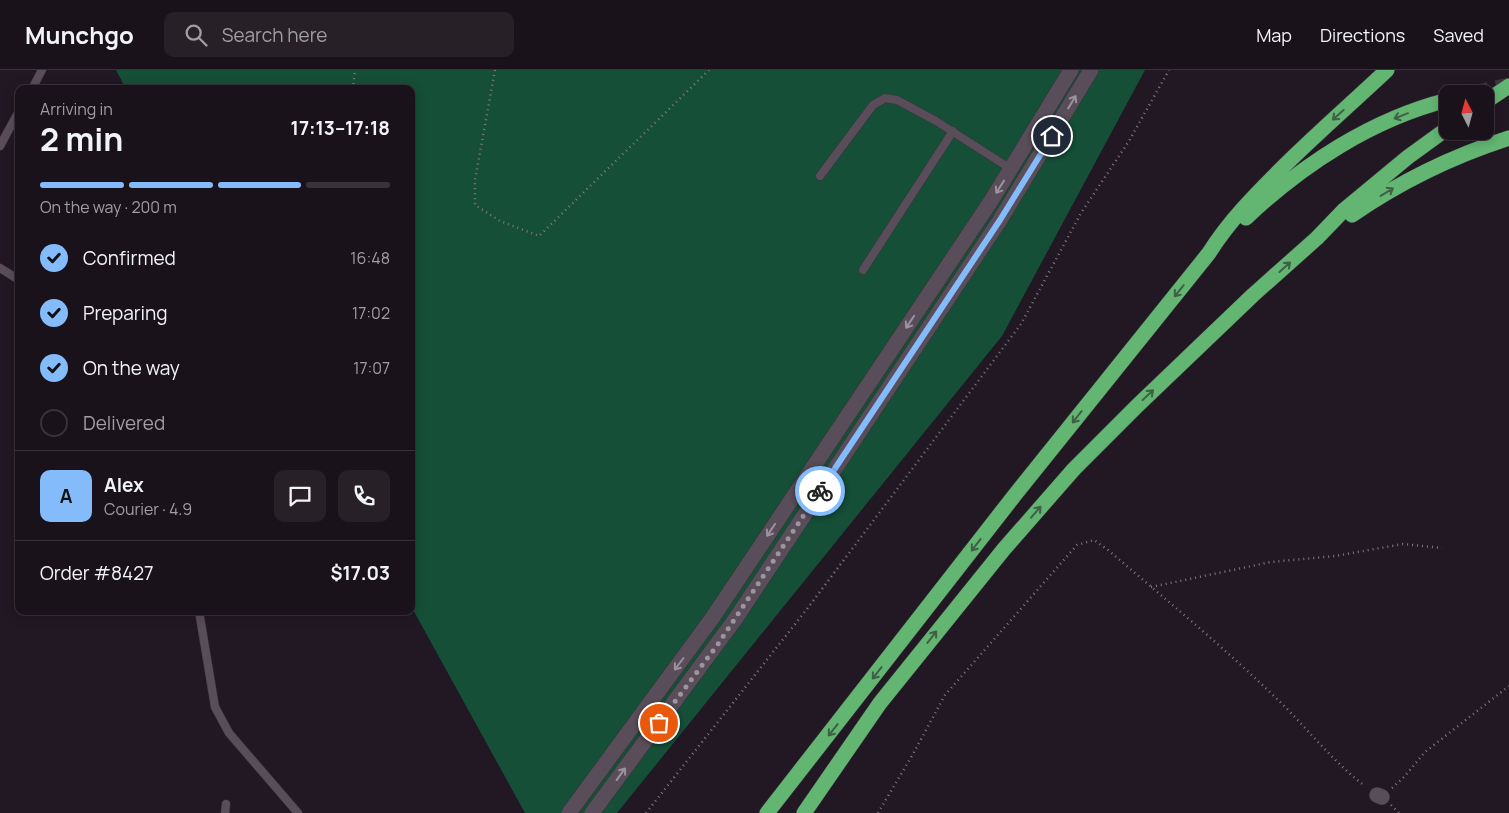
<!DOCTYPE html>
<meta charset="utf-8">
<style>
:root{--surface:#1a121a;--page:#272027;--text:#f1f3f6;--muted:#9f9ea2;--line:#383239;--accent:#84bcfb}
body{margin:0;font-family:Manrope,sans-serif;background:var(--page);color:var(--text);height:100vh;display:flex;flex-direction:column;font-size:19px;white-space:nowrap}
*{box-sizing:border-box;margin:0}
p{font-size:16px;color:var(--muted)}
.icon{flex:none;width:28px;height:28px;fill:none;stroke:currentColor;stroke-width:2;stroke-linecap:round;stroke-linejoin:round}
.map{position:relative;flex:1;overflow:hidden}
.sheet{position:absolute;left:15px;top:15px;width:400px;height:530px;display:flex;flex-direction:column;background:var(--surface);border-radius:10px;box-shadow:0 2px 12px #0003,0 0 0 1px var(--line)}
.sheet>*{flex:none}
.needle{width:32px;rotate:354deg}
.fabs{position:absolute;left:1439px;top:15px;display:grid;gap:10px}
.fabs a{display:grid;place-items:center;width:55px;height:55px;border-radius:10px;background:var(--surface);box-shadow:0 2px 12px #0003,0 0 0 1px var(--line);font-size:25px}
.pin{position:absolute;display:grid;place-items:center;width:42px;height:42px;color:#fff;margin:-21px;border:2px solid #fff;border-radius:50%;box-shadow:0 1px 5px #0007}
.courier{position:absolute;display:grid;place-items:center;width:50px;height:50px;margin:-25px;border:4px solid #84bcfb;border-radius:50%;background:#fff;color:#222;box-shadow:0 1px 6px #0007}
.summary em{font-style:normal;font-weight:700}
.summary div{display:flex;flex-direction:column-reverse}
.summary{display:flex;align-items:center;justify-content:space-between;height:85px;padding:0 25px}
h1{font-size:32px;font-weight:700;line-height:38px}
.bar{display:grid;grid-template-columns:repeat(4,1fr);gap:8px 5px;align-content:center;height:60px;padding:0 25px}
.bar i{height:6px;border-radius:4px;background:var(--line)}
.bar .selected{background:var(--accent)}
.bar p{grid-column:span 4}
.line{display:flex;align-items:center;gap:12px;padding:0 25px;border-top:1px solid var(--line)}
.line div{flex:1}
.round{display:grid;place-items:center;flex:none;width:52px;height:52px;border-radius:10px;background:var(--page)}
ol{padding:0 25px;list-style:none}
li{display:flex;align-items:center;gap:15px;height:55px}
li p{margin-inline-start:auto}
li .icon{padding:5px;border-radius:50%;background:var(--accent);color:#111;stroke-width:4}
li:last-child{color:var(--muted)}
li i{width:28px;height:28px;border:2px solid var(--line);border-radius:50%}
header{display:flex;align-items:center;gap:30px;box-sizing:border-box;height:70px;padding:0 25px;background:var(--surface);border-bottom:1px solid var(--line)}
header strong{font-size:24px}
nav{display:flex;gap:28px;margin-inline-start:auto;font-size:18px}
.search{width:350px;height:45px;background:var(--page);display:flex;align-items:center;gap:12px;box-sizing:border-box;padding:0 18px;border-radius:10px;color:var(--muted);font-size:19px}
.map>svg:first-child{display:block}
.green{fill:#154f38}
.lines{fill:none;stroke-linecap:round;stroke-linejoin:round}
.highway-tunnel{stroke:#3e353f;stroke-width:15;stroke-dasharray:15 8;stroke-linecap:butt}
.lane-casing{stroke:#3a333b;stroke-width:9}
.street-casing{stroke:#3a333b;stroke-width:16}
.highway-casing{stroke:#3a333b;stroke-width:16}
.path{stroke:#827a83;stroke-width:2.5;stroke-dasharray:1 4;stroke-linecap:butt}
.lane{stroke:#594d5a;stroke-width:8}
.street{stroke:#594d5a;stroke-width:15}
.highway{stroke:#62b672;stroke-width:15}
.oneway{stroke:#9c929d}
.oneway2{stroke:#3f5f47}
.done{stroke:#9d959e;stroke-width:5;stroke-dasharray:0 9}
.route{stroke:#84bcfb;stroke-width:6}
</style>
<header>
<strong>Munchgo</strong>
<div class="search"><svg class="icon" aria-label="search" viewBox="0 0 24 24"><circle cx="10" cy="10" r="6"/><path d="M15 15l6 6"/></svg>Search here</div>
<nav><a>Map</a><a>Directions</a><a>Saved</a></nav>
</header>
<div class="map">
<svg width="1509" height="743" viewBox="0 0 1509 743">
<rect width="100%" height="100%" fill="#221823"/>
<polygon class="green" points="116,0 1145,0 1002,266 617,743 525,743 411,536 411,19 126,19"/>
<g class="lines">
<polyline class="highway-tunnel" points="1474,23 1509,15"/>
<defs>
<g id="lane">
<polyline points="32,19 42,0"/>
<polyline points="0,76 19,41"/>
<polyline points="820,106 873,35 885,28 897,30 936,51 1011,99"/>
<polyline points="0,198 19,210"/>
<polyline points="863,200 953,61"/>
<polyline points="199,541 215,637 229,663 298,743"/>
<polyline points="225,743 226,734"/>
</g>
<g id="street">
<polyline points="1377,725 1382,727"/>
<polyline points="569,743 713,547 991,131 1071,0"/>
<polyline points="592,743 736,548 1000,150 1091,0"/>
</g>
<g id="highway">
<polyline points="1473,24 1474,23"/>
<polyline points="1485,32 1509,16"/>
<path d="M1352 145C1401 111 1453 86 1509 68"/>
<path d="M1246 148C1302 95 1372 49 1448 30"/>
<path d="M767 743 1014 426 1209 183C1229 151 1255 125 1281 99 1315 65 1352 33 1387 0"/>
<polyline points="804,743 880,633 1004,479 1074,399 1137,336 1253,225 1317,168 1344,140 1408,87 1448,58"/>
</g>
</defs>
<use href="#lane" class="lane-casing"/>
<use href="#street" class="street-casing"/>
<use href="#highway" class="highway-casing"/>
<g class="path">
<polyline points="495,0 475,110 475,135 500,151 539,166 709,0"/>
<polyline points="353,19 355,0"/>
<polyline points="1151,517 1271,492 1335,486 1403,474 1442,478"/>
<polyline points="1392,718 1404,707 1425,682 1509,616"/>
<polyline points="1391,735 1399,743"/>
<polyline points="646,743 807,539 1021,254 1081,143 1129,71 1169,0"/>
<path d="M878 743 913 684 945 625 1077 475 1094 470 1108 480C1166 530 1225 578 1279 631 1308 659 1333 692 1365 716"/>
</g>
<use href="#lane" class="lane"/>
<use href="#street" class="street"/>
<use href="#highway" class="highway"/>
</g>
<defs><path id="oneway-shaft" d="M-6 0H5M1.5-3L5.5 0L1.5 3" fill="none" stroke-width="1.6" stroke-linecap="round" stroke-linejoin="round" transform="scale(1.25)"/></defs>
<g class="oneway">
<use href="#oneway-shaft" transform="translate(1072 32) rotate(-59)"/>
<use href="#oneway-shaft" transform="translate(1000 117) rotate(122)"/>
<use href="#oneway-shaft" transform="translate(910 252) rotate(124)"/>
<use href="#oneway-shaft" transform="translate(771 460) rotate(124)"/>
<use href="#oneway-shaft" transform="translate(679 594) rotate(127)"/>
<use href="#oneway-shaft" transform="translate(621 704) rotate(-54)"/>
</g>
<g class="oneway2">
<use href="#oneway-shaft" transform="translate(1338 45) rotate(138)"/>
<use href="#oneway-shaft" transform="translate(1401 46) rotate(158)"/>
<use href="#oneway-shaft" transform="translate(1387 122) rotate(-31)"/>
<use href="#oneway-shaft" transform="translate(1285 197) rotate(-42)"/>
<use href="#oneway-shaft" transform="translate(1179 221) rotate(129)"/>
<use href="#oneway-shaft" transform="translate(1148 325) rotate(-43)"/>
<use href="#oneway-shaft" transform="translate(1077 347) rotate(128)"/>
<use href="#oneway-shaft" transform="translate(1036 442) rotate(-49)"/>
<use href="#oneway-shaft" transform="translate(976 475) rotate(128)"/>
<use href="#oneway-shaft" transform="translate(932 567) rotate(-52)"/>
<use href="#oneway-shaft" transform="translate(877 603) rotate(128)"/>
<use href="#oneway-shaft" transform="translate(833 660) rotate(128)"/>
</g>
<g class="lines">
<polyline class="done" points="659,653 718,574 820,421"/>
<polyline class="route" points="820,421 1000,150 1052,66"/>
</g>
</svg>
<div class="fabs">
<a><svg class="needle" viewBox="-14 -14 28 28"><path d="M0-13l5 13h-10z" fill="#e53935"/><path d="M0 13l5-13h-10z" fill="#9f9ea2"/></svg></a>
</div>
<div class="pin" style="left:659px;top:653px;background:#ea580c"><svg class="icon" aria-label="bag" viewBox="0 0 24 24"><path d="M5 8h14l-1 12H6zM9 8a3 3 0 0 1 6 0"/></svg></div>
<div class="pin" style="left:1052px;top:66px;background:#1f2937"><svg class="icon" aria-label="home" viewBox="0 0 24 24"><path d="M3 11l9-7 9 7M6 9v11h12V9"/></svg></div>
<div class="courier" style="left:820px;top:421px"><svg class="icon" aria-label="bike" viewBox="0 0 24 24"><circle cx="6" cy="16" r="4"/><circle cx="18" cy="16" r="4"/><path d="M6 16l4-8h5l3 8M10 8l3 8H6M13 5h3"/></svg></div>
<section class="sheet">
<div class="summary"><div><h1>2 min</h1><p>Arriving in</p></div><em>17:13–17:18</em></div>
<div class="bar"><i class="selected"></i><i class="selected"></i><i class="selected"></i><i></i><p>On the way · 200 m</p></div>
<ol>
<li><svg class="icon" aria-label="check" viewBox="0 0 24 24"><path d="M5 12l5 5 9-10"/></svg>Confirmed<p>16:48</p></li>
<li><svg class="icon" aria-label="check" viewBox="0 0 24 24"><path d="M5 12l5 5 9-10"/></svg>Preparing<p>17:02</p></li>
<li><svg class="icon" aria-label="check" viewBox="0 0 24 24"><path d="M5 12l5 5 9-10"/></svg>On the way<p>17:07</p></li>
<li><i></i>Delivered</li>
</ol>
<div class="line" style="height:90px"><b class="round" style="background:var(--accent);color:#111">A</b><div><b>Alex</b><p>Courier · 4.9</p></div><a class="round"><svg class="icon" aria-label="chat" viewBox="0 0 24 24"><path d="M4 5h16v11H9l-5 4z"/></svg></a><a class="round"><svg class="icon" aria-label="phone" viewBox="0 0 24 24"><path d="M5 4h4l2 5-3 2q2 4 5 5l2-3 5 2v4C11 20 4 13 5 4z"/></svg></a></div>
<div class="line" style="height:65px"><div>Order #8427</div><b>$17.03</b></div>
</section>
</div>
